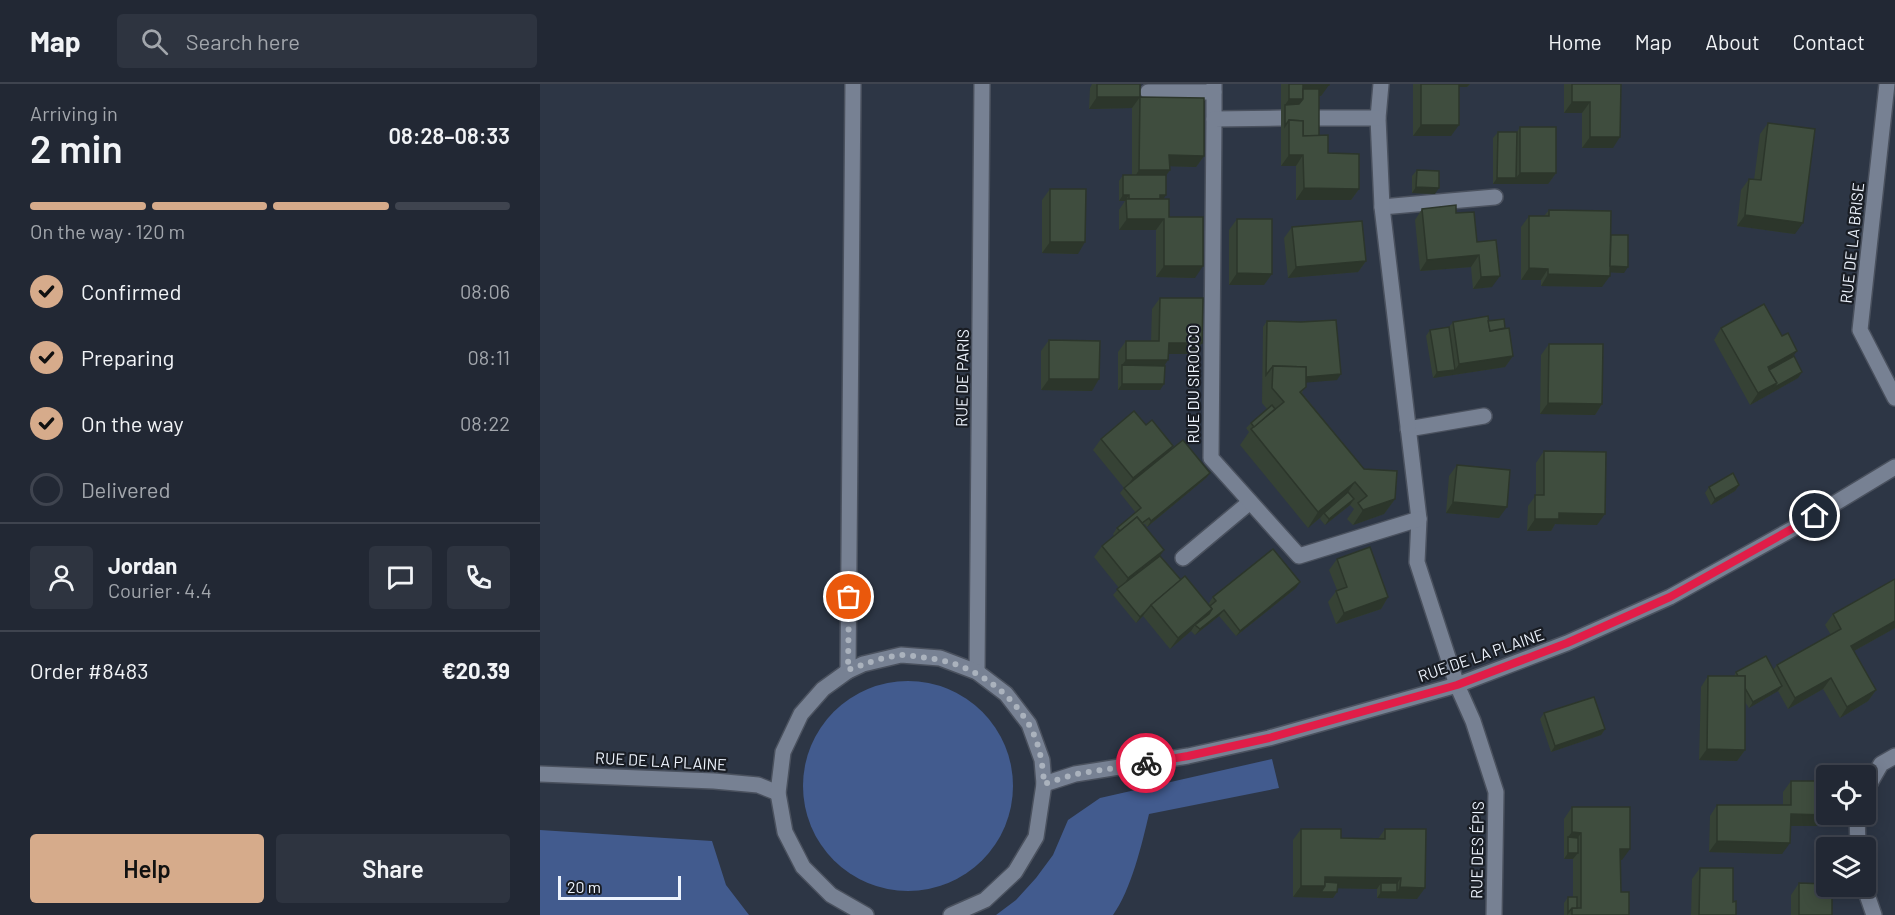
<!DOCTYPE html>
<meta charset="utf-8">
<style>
:root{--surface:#222834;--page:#2e3440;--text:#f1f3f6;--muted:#a2a6ac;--line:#3f444f;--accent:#d6ab8b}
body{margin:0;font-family:Barlow,sans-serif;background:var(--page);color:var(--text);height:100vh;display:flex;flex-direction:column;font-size:22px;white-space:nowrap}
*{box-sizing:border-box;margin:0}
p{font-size:20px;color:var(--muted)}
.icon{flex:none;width:33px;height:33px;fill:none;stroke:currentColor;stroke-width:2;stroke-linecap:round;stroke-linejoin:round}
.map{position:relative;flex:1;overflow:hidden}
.sheet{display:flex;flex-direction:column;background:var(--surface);width:540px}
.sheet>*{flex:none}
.buttons{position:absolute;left:1276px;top:681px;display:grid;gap:12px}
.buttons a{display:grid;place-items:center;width:60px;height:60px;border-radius:6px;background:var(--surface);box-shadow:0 3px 15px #0003,0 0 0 2px var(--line);font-size:30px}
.scale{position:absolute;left:18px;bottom:15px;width:123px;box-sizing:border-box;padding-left:6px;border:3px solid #eef4fe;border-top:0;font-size:16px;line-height:21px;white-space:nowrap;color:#eef4fe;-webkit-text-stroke:4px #191d24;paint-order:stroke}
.pin{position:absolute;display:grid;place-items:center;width:51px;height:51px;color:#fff;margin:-26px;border:3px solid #fff;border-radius:50%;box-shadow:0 2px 6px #0007}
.courier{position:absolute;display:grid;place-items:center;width:60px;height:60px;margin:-30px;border:4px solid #e11d48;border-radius:50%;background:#fff;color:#222;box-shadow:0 2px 8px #0007}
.summary em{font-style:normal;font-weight:600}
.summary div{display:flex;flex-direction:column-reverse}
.summary{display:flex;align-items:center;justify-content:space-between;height:102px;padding:0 30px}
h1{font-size:39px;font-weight:600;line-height:45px}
.bar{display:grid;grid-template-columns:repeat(4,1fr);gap:9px 6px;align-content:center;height:72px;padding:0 30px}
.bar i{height:8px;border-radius:4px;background:var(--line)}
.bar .active{background:var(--accent)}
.bar p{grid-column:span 4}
.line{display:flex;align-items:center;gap:15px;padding:0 30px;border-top:2px solid var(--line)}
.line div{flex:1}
.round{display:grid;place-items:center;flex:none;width:63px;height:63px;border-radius:6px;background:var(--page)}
ol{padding:0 30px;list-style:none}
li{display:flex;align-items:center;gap:18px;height:66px}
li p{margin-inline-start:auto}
li .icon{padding:6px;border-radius:50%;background:var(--accent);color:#111;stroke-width:4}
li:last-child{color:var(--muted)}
li i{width:33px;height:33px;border:3px solid var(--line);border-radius:50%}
.cta{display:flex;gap:12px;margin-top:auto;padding:12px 30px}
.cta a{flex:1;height:69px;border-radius:6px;background:var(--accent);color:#111;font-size:24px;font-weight:600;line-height:69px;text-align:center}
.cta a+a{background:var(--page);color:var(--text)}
header{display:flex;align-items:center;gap:36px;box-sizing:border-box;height:84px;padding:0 30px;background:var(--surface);border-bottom:2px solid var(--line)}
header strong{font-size:28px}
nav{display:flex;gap:33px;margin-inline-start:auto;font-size:21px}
.search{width:420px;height:54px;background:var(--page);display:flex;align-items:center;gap:15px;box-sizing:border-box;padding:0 21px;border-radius:6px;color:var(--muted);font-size:22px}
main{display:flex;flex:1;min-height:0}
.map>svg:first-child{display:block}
.green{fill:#425b8e}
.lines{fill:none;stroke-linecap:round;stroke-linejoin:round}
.lane-casing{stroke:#4a515e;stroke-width:18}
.street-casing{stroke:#4a515e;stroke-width:18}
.lane{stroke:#778193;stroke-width:15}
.street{stroke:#778193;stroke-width:15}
.wall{fill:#364235}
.shaded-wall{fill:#2c362b}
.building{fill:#3f4d3e;stroke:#2c362b;stroke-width:1.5}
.done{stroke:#aab2bd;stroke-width:6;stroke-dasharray:0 10.8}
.route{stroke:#e11d48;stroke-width:8}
.labels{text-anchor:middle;stroke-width:4.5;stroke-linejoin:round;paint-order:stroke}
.street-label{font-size:16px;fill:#eef4fe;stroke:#191d24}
</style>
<header>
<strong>Map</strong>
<div class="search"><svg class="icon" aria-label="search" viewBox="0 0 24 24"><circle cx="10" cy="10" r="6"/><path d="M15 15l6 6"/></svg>Search here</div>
<nav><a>Home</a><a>Map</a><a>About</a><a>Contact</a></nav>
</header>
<main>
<section class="sheet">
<div class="summary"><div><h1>2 min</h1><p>Arriving in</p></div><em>08:28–08:33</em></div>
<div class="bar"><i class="active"></i><i class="active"></i><i class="active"></i><i></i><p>On the way · 120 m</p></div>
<ol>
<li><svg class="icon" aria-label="check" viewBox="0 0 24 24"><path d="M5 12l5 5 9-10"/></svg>Confirmed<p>08:06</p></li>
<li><svg class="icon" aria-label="check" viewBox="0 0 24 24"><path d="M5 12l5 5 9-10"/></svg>Preparing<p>08:11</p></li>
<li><svg class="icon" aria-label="check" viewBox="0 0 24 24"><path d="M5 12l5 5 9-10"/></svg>On the way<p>08:22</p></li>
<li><i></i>Delivered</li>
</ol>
<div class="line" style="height:108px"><a class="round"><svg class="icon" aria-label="person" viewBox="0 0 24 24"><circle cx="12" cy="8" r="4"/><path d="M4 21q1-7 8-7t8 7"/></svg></a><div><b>Jordan</b><p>Courier · 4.4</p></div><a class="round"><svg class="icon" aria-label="chat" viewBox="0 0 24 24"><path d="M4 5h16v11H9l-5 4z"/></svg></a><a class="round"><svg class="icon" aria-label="phone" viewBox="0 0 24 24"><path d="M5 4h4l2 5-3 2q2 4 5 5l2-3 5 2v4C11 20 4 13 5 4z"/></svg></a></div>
<div class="line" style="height:78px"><div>Order #8483</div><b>€20.39</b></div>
<div class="cta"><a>Help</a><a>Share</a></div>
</section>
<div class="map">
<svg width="1355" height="831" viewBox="0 0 1355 831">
<rect width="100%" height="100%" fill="#2d3645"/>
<g class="green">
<circle cx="368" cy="702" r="105"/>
<path d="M732 675 739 704 609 730C602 760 591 806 573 831H456L476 816 496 794 513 771 528 736 560 714Z"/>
<polygon points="0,746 172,757 186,801 209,831 0,831"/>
</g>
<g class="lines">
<defs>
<g id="lane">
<polyline points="608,8 674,8"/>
<polyline points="674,35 674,0"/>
<polyline points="842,123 955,113"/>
<polyline points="868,345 944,332"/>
<polyline points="643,474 710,418"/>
</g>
<g id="street">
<polyline points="841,0 838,34 842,123 879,435 877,478 917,601 933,637 956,708 954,831"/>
<polyline points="1347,0 1320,246 1355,314"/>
<polyline points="741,34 674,35 671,374 759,472 879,435"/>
<polyline points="775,34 838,34"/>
<polyline points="308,587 313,0"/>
<polyline points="437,588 442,0"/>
<polyline points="0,690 174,697 218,701 238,709"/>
<polyline points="504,700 535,690 648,672 729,654 917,601 1027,559 1130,513 1254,444 1355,383"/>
<polyline points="1326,706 1341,680 1355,672"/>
<polyline points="1317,730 1318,764"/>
<polyline points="1324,802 1334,831"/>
<polyline points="326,831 291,811 263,783 245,748 238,709 243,668 261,630 283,605 308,587 323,580 361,571 400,574 437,588 466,610 489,640 502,676 504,700 496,753 475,788 445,816 411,831"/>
</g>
</defs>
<use href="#lane" class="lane-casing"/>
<use href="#street" class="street-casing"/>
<use href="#lane" class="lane"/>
<use href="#street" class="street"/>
</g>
<g class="wall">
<polygon points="552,0 600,0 600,13 664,72 656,83 630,82 630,86 626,91 623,115 629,133 655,194 616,193 616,146 579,146 579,126 585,117 579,117 579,97 583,91 592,91 592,24 549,25 550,4"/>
<polygon points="741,0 789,0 781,12 779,12 779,52 788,69 819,105 811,116 756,116 756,82 741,82"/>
<polygon points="873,0 930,0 927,3 919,3 911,52 873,52"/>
<polygon points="1024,0 1081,0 1073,64 1042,64 1042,29 1024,29"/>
<polygon points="1228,39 1255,150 1197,142 1201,106 1209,95 1214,96 1220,50"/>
<polygon points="980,43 1016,89 1008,100 953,100 953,54 958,48 977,48"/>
<polygon points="877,86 895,110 872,109 872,92"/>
<polygon points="510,105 538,170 502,169 502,116"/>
<polygon points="882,125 916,129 937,158 952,203 933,205 931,183 880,187 875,136"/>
<polygon points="1009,126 1071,151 1084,189 1070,188 1062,203 1001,202 1001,196 981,196 981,143 989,132 1004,132"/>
<polygon points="697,135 724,201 689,201 689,146"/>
<polygon points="752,143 826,177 818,188 748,194 744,154"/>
<polygon points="620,214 654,270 628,270 624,282 620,306 578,306 578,268 586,257 611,257 612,225"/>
<polygon points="727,237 797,296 766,298 762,309 824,385 855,415 844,430 813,441 807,435 814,425 810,421 785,441 780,435 781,433 768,444 700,361 709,348 706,344 711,339 727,325 722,319 723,243"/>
<polygon points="948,237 965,244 973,272 965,283 893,294 886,252 890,246 909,243 913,238"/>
<polygon points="1181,244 1254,272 1262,288 1258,294 1210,321 1174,256"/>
<polygon points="509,256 552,307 501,306 501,267"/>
<polygon points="1009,260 1062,320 1055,331 1000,330 1001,271"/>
<polygon points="606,341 630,366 670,389 666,394 607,443 605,440 603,441 620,472 641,496 670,522 669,519 673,513 756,504 696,552 679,532 655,551 651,547 630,565 603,532 596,539 573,511 579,504 554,473 562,462 574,452 573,450 577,444 596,429 580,409 584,404 553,366 561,355"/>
<polygon points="1004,367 1057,441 1015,440 1011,447 987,447 988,422 996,411 996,379"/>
<polygon points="917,381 959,434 906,429 909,392"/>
<polygon points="1199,401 1195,407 1171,421 1165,409 1169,403"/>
<polygon points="797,475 848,513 841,525 796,540 788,518 797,506 789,486"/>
<polygon points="1355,495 1355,544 1314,567 1336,606 1328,617 1300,634 1283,605 1248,625 1238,607 1209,624 1205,618 1205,666 1197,677 1159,676 1161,603 1168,592 1194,592 1196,588 1233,586 1237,581 1291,551 1285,541 1293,530"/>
<polygon points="1004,629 1065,645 1061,651 1011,668 1000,635"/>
<polygon points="1251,697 1277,742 1251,742 1242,770 1169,768 1170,732 1177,721 1243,721 1243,708"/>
<polygon points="1032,723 1082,776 1081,776 1081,808 1089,831 1024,831 1024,819 1028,813 1033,813 1033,775 1024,775 1024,735"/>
<polygon points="761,745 801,754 838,755 845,745 877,815 837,814 837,805 798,804 797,808 793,814 753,813 753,756"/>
<polygon points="1160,784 1193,818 1196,831 1151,831 1152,795"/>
<polygon points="1259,799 1292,831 1251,831 1251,811"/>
</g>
<g class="shaded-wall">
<polygon points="763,0 789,1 781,12 759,12"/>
<polygon points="914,0 930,0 927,3 912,3"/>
<polygon points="557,13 600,13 592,24 549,25"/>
<polygon points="749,15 763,15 755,26 745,21"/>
<polygon points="1032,18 1050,18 1042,29 1024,29"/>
<polygon points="881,41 919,41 911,52 873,52"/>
<polygon points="1050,53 1080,53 1073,64 1042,64"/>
<polygon points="629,71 664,72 656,83 622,82"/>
<polygon points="749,71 763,71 756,82 741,82"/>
<polygon points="599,86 630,86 622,97 592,97"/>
<polygon points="980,89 1016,89 1008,100 953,100 957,94 976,94"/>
<polygon points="876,103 899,104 895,110 872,109"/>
<polygon points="764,104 819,105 811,116 756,116"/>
<polygon points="583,111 589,111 585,117 579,117"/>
<polygon points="620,111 626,111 622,117 616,117"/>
<polygon points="1205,131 1263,139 1255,150 1197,142"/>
<polygon points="587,135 624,135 616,146 579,146"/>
<polygon points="510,158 545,158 538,170 502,169"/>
<polygon points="939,171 931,183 880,187 887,176"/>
<polygon points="826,177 818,188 748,194 756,183"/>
<polygon points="624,182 663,182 655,194 616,193"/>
<polygon points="1067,182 1088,183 1084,189 1063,188"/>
<polygon points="989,184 1008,185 1001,196 981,196"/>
<polygon points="697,189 732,190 724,201 689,201"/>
<polygon points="1008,190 1070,192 1062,203 1001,202"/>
<polygon points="960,192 952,203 933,205 941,193"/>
<polygon points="629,259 662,259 654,270 621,270"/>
<polygon points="1257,267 1249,278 1226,291 1228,283"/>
<polygon points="973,272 965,283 893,294 897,288 915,286 919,280"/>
<polygon points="586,276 628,276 621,287 582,281"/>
<polygon points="1262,288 1258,294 1210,321 1218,309 1237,299"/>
<polygon points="801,290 797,296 762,299 733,292"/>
<polygon points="509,295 559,295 552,307 501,306"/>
<polygon points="582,300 624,300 620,306 578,306"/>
<polygon points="1008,319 1062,320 1055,331 1000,330"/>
<polygon points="633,362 625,373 585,405 593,394"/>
<polygon points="670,389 666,394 607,443 611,437"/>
<polygon points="815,398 804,414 784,429 781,433 768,444 778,428"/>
<polygon points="1199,401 1195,407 1171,421 1175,415"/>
<polygon points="814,415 810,421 785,441 789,435"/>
<polygon points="855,415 844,430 813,441 823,426"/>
<polygon points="913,418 967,423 959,434 906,429"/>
<polygon points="1019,429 1065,430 1057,441 1015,440 1011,447 987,447 995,435"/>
<polygon points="624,466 616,478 581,505 588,494"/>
<polygon points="760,498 756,504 696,552 700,547"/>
<polygon points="848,513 841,525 796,540 804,529"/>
<polygon points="672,525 664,536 655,541 651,547 630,565 638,554"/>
<polygon points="684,526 679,532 655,551 660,545"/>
<polygon points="606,527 603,532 596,539 600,533"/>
<polygon points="1355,537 1355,544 1303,573 1311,562"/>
<polygon points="1291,594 1283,605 1248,625 1255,614"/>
<polygon points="1242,602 1238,607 1209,624 1213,618"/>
<polygon points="1336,606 1328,617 1300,634 1307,623"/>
<polygon points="1065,645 1061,651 1011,668 1015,662"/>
<polygon points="1167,665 1205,666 1197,677 1159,676"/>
<polygon points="1251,730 1285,731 1277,742 1243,742"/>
<polygon points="1032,748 1041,749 1034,760 1028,753"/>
<polygon points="1177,757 1250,759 1242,770 1169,768"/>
<polygon points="1080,765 1090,765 1082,776 1073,776"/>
<polygon points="1028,769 1038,769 1033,775 1024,775"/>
<polygon points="785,793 861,794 853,805 841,799 837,805 783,804 797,808 793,814 753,813 761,802"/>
<polygon points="860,803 885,804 877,815 837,814 841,808 857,808"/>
</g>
<g class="building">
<rect x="557" y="0" width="43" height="13"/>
<polygon points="749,0 789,0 789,1 763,0 763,15 749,15"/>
<rect x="881" y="0" width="38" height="41"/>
<polygon points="1032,0 1081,0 1080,53 1050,53 1050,18 1032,18"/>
<polygon points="763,5 779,5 779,52 763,52 763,37 749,36 745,42 745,21 759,20 763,15"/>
<polygon points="600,13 664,14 664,72 629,71 630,86 599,86"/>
<polygon points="749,36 763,37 763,52 788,51 788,69 819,70 819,105 764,104 763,71 749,71"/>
<polygon points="1228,39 1275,45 1263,139 1205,131 1209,95 1221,96"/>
<rect x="980" y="43" width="36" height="46"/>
<polygon points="958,48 977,48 976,94 957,94"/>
<polygon points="877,86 899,87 899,104 876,103"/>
<polygon points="583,91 626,91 626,111 620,111 620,115 589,115 589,111 583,111"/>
<polygon points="510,105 546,105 545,158 510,158"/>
<polygon points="586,115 629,115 629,133 663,133 663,182 624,182 624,135 587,135"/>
<polygon points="916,121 916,129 934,128 937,158 956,156 960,192 941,193 939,171 887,176 882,125"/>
<polygon points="1009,126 1071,127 1070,192 1008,190 1008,185 989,184 989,132 1009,132"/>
<polygon points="697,135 732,135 732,190 697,189"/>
<polygon points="822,137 826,177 756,183 752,143"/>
<polygon points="1071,151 1088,151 1088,183 1070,182"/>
<polygon points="620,214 663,214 662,259 629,259 628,276 586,276 586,257 619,257"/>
<polygon points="1224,220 1242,252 1248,249 1257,267 1228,283 1237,299 1218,309 1181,244"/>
<polygon points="948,232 950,247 969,244 973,272 919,280 913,238"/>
<polygon points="964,235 965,244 950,247 948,237"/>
<polygon points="796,236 801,290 766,293 766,283 733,282 726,291 727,237 761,238"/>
<polygon points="909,243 915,286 897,288 890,246"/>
<polygon points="509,256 560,257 559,295 509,295"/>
<polygon points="1009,260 1063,260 1062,320 1008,319"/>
<polygon points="1254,272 1262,288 1233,304 1237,299 1229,286"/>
<polygon points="582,281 625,282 624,300 582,300"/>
<polygon points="733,282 766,283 766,303 760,308 824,385 857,387 855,415 823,426 818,419 827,412 815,398 778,428 711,345 744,318 732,304"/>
<polygon points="732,321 735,325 714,343 711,339"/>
<polygon points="594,327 606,341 612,336 633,362 593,394 561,355"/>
<polygon points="643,356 670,389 611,437 609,434 602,439 597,433 580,447 577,444 601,424 584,404"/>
<polygon points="1004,367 1066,368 1065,430 1019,429 1019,435 995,435 995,411 1004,411"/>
<polygon points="917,381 970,386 967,423 913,418"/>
<polygon points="1193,389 1199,401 1175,415 1169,403"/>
<polygon points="808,408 814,415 789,435 784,429"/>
<polygon points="597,433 624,466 588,494 562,462"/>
<polygon points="830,463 848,513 804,529 796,507 807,503 797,475"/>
<polygon points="733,465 760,498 700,547 684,526 660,545 655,541 669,530 672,525 670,522 676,517 673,513"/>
<polygon points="620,472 641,496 611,521 606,527 600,533 577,505"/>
<polygon points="645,492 672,525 638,554 611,521"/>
<polygon points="1355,495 1355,537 1311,562 1336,606 1307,623 1291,594 1255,614 1237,581 1301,545 1293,530"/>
<polygon points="1226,572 1242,602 1213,618 1205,604 1205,592 1198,592 1196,588"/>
<polygon points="1168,592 1205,592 1205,666 1167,665"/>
<polygon points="1054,613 1065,645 1015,662 1004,629"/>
<polygon points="1251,697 1285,697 1285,731 1251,730 1250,759 1177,757 1177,721 1251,721"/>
<polygon points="1032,723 1090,723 1090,765 1080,765 1081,808 1089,808 1089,831 1032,831 1032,824 1041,824 1041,749 1032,748"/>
<polygon points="761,745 801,745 801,754 845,755 845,745 886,745 885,804 860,803 861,794 785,793 785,802 761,802"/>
<polygon points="1028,753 1038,754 1038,769 1028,769"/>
<polygon points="1160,784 1193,784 1193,818 1196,817 1196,831 1159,831"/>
<polygon points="785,798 798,799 797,808 781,808 785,802"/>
<rect x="841" y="799" width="16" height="9"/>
<polygon points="1259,799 1287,800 1287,802 1292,802 1292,831 1259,831"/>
<polygon points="1028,813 1037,813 1037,824 1032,824 1028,829"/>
</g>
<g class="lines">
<path class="done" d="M309 513 308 586C324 580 343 573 361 571 367 571 373 572 379 573 424 576 464 600 488 639 499 657 503 680 504 700L536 690 606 679"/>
<polyline class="route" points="606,679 648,672 729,654 917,601 1027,559 1130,513 1275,432"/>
</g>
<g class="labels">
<g class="street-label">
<text transform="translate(1312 159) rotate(-84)" y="6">RUE DE LA BRISE</text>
<text transform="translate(422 294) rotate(-89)" y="6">RUE DE PARIS</text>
<text transform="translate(653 300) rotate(-90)" y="6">RUE DU SIROCCO</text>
<text transform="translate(941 571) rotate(-19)" y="6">RUE DE LA PLAINE</text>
<text transform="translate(121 677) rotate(3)" y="6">RUE DE LA PLAINE</text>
<text transform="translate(937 766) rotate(-89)" y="6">RUE DES ÉPIS</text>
</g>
</g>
</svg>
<div class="buttons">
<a><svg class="icon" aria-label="locate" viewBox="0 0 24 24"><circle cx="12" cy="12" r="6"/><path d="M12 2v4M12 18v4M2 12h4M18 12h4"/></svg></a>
<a><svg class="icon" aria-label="layers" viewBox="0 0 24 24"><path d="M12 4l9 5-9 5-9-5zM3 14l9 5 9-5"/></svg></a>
</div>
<div class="scale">20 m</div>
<div class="pin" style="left:309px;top:513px;background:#ea580c"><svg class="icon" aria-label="bag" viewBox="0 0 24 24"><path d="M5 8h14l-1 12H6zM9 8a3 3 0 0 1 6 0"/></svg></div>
<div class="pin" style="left:1275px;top:432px;background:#1f2937"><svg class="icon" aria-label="home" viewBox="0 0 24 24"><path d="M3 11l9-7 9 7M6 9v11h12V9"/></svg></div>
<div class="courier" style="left:606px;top:679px"><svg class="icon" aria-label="bike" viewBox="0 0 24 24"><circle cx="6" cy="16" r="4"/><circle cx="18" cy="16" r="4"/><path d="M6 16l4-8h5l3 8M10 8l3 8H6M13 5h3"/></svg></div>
</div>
</main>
